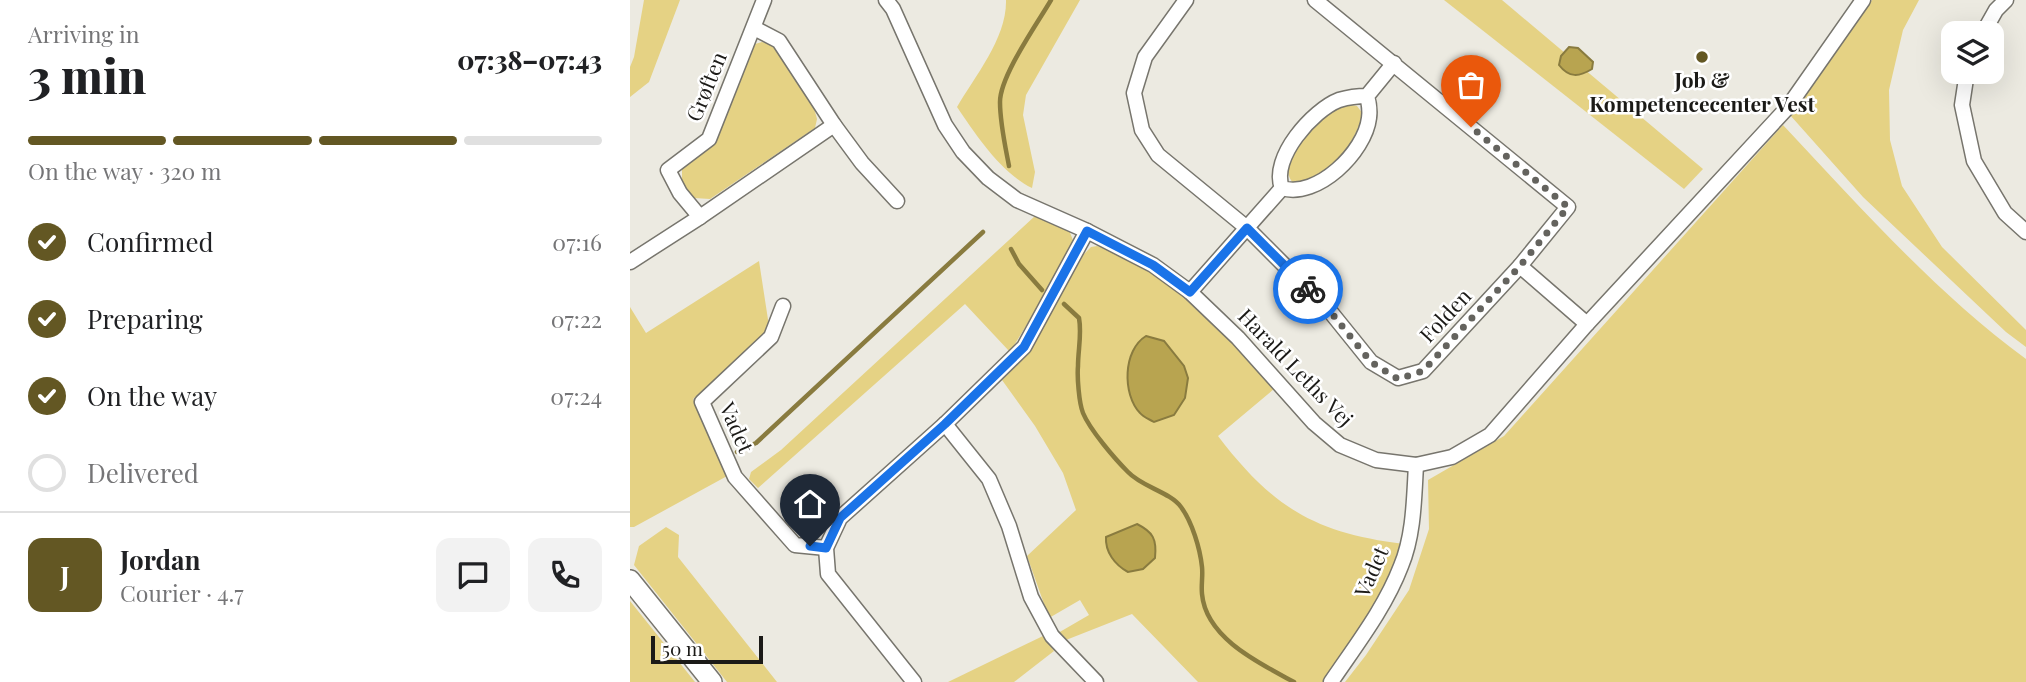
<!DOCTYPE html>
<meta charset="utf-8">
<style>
:root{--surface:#fff;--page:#f2f2f2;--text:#202124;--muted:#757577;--line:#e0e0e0;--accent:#635723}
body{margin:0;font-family:"Playfair Display",serif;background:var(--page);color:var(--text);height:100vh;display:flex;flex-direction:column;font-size:26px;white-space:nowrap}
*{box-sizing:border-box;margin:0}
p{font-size:23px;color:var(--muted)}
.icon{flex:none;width:38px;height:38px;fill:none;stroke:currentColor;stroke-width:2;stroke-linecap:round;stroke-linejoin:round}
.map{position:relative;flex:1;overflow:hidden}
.sheet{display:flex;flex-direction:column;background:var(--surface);width:630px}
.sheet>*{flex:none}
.buttons{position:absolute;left:1311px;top:21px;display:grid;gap:14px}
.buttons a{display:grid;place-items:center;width:63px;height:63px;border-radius:14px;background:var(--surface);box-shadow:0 7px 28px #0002;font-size:35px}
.scale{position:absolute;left:21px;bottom:18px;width:112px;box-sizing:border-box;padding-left:7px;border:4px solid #1b1a17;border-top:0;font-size:19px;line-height:24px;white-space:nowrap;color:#1b1a17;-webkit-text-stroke:5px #fff;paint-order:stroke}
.pin{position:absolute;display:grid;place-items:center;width:60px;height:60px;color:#fff;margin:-72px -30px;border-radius:50% 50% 50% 0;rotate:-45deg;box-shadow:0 0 7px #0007}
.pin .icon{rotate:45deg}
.courier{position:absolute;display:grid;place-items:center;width:70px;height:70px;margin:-35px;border:5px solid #1a73e8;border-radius:50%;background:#fff;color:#222;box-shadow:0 2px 9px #0007}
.overview em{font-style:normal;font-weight:800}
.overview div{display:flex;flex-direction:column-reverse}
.overview{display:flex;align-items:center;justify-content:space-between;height:119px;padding:0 28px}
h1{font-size:46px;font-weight:800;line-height:52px}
.bar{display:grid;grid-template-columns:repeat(4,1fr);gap:10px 7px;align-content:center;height:84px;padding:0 28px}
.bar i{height:9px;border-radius:5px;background:var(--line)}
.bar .selected{background:var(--accent)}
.bar p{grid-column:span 4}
.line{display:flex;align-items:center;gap:18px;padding:0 28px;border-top:2px solid var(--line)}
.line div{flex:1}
.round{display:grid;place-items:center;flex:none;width:74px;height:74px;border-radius:14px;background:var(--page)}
ol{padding:0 28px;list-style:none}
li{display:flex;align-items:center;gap:21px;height:77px}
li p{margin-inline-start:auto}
li .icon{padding:7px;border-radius:50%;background:var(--accent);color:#fff;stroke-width:4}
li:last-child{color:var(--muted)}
li i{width:38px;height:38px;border:4px solid var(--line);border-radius:50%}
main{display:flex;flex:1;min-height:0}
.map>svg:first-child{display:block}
.green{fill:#e5d284;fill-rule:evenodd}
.water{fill:#b8a450;stroke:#897b3f;stroke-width:2}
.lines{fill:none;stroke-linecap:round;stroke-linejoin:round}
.stream{stroke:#897b3f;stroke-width:4.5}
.street-casing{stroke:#77756d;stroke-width:17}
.secondary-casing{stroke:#77756d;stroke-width:22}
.street{stroke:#fff;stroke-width:14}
.secondary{stroke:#fff;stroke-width:19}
.done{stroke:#64635e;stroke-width:7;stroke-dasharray:0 12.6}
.route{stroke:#1a73e8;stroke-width:9}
.poi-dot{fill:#635723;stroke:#fff;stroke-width:2.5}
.labels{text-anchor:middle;stroke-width:5;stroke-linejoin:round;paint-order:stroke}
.poi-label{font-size:21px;font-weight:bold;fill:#1b1a17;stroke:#fff}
.street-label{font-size:21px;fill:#1b1a17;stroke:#fff}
</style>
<main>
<section class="sheet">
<div class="overview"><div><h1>3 min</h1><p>Arriving in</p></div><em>07:38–07:43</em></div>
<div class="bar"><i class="selected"></i><i class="selected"></i><i class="selected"></i><i></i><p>On the way · 320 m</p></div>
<ol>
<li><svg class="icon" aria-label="check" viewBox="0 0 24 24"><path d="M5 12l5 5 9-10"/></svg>Confirmed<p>07:16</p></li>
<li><svg class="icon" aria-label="check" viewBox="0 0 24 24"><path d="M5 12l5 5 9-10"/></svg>Preparing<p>07:22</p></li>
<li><svg class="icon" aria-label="check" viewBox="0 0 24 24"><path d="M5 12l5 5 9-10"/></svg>On the way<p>07:24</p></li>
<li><i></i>Delivered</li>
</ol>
<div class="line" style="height:126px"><b class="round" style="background:var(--accent);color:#fff">J</b><div><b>Jordan</b><p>Courier · 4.7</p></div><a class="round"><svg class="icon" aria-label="chat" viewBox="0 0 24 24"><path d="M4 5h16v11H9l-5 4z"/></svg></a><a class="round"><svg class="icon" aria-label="phone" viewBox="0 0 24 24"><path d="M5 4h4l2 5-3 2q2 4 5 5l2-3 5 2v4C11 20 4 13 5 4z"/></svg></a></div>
</section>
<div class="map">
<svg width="1396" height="682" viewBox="0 0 1396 682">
<rect width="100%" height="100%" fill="#eceae1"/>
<g class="green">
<polygon points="14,0 50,0 19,82 0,97 0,67 4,57"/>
<path d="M376 0H450L396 95 393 115 405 172 402 188C370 172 347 136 327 107 345 76 377 38 376 0Z"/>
<polygon points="814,0 872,0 1073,169 1054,189"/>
<polygon points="1242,0 1289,0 1273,30 1259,90 1260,140 1272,186 1312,247 1396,330 1396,347 1376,332 1233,197 1160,115"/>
<polygon points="132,42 142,45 184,108 187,119 185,128 80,199 64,198 57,192 52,183 52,169 56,164 73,151 119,50 125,44"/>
<path d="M715 104 727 106 733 114C725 143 696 186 663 183 641 157 695 115 715 104Z"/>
<path d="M1153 125C1230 207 1306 293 1396 359V682H715L736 655 779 590 799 529 798 480 874 436Z"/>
<polygon points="405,216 439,230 444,243 441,252 380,352 335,304 128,488 119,479 121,472 151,450"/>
<path d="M467 246C479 249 490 256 501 262 561 292 601 339 644 389L588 436C643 508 685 533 774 544L769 567 705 668 694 682H568L502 614 436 640 428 633 459 615 450 600 419 618 397 556 446 510 433 473 405 426 372 380 396 356 454 254 461 247ZM534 341 554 366 525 422 511 415 502 401Z"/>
<polygon points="129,261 139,326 132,338 63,399 99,475 4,527 0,527 0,307 16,333"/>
<polygon points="36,527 49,535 48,557 147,682 97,682 4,565 9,546"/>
<polygon points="0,601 65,682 0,682"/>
<polygon points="413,636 424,651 384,682 318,682"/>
</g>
<g class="water">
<path d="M939 47 948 48 963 62 962 69C949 77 939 78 929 65L931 56Z"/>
<path d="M516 336 534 341 554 366 558 378 555 398 544 415 524 422C519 419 513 417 510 413 492 394 493 350 516 336Z"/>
<path d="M507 524C523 532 527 539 525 558L513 569 498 572C485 565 475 552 476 537Z"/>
</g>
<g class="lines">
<g class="stream">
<path d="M379 166C375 145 370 123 370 102 370 76 407 24 421 0"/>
<polyline points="381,249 389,264 412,290"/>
<path d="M434 304 449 318C452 334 448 350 448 366 447 377 449 403 453 413 460 430 485 459 498 472 512 487 540 492 551 507 562 522 570 548 572 567 573 576 571 585 572 594 576 638 629 663 664 682"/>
<polyline points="107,452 126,443 353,232"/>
</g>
<defs>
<g id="street">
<polyline points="256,0 263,9 315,125 333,152 358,178 387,200 457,231 523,265 560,292 608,338 684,423 710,445 746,460 786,465 822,457 860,435 957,324 1158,107 1233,0"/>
<polyline points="556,0 515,57 504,93 512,130 528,155 617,228 699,310 741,362 768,378 793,371 890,266 938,207 685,0"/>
<polyline points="124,28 149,41 204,125 232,163 267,201"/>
<polyline points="1353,33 1366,10 1376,0"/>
<polyline points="1337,72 1332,105 1344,161 1375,213 1396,232"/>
<path d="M737 96C739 103 740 111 739 118 735 152 687 199 652 188 640 158 683 110 709 100 719 97 727 96 737 96L764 63"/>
<polyline points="70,217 50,193 38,170 79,139 134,0"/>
<polyline points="0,262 70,217 204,125"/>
<polyline points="890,266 957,324"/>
<polyline points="560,292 652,188"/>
<polyline points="153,306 141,337 72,402 105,477 165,545 196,548"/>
<polyline points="315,424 359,479 379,526 401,597 422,636 466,682"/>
<polyline points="284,682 198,574 196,548 210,518 315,424 394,347 457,231"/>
<path d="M701 682C726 645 755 608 771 566 784 535 784 498 786 465"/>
</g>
<polyline id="secondary" points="0,580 82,682"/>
</defs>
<use href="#street" class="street-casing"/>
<use href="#secondary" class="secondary-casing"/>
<use href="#street" class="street"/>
<use href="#secondary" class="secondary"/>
</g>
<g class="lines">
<polyline class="done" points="678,289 699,310 741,362 768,379 793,371 890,266 938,207 841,127"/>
<polyline class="route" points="180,546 196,548 210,518 315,424 394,347 457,231 523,265 560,292 617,228 678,289"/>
</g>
<circle class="poi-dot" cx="1072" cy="57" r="7"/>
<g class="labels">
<g class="poi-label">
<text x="1072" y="88">Job &amp;<tspan x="1072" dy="24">Kompetencecenter Vest</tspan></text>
</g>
<g class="street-label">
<text transform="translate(77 87) rotate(-68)" y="7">Grøften</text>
<text transform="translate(816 316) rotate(-47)" y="7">Folden</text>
<text transform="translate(665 368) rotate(46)" y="7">Harald Leths Vej</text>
<text transform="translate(106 428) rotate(66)" y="7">Vadet</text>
<text transform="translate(742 572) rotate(-66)" y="7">Vadet</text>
</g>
</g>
</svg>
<div class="buttons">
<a><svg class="icon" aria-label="layers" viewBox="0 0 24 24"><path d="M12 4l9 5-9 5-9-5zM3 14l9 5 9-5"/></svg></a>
</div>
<div class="scale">50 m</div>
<div class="pin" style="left:841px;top:127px;background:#ea580c"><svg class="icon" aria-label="bag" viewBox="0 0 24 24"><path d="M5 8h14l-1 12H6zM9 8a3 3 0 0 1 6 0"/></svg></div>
<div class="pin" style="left:180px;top:546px;background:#1f2937"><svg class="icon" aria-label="home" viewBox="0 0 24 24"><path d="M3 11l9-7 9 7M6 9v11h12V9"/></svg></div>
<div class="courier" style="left:678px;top:289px"><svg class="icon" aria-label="bike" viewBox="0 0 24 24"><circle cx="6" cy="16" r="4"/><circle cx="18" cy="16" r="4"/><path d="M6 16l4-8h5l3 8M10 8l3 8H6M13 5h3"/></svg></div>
</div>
</main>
